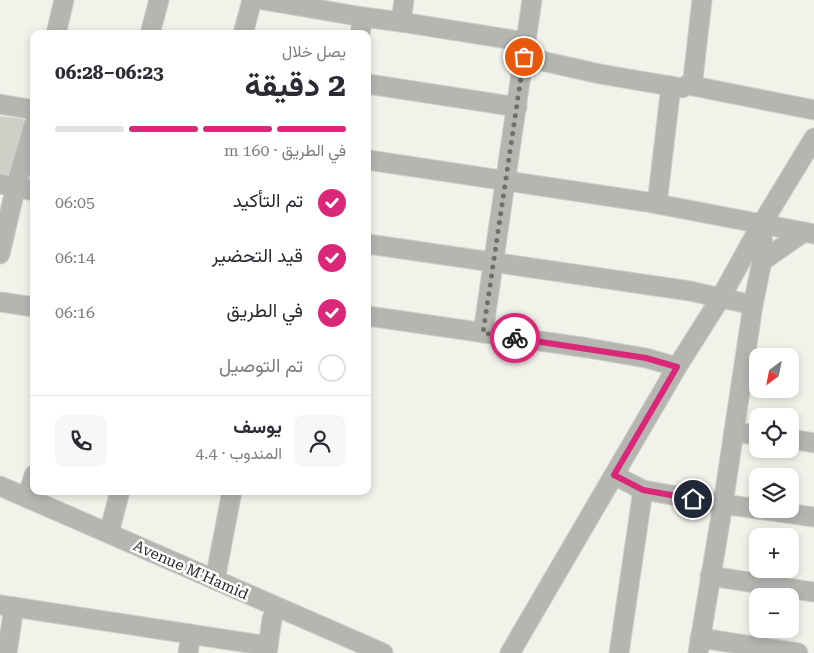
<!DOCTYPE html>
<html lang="ar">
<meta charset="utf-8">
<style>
:root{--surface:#fff;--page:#f7f7f7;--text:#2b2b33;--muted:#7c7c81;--line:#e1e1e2;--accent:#db2777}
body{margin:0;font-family:"Roboto Serif",Vazirmatn,serif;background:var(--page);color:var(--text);direction:rtl;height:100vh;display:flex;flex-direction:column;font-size:19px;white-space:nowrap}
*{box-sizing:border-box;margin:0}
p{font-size:16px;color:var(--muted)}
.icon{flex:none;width:28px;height:28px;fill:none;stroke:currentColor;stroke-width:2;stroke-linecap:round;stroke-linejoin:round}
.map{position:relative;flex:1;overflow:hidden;direction:ltr}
.sheet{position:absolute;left:30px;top:30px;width:341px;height:465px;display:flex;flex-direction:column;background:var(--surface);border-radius:10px;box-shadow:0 2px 8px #0003;direction:rtl}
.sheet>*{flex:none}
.needle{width:32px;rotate:212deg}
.controls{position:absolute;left:749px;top:348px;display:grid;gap:10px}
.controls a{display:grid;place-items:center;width:50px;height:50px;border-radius:10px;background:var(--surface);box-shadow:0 2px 8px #0003;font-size:25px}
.pin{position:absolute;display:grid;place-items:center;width:42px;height:42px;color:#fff;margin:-21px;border:2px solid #fff;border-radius:50%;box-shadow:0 1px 5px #0007}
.courier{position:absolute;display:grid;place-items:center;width:50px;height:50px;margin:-25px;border:4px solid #db2777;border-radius:50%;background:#fff;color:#222;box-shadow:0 1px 6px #0007}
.head em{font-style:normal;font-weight:700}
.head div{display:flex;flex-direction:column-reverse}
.head{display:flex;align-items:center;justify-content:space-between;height:85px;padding:0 25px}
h1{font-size:32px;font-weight:700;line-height:38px}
.bar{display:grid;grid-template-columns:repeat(4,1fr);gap:8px 5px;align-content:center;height:60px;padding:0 25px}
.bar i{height:6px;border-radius:4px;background:var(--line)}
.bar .on{background:var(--accent)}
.bar p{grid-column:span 4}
.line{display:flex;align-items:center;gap:12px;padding:0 25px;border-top:1px solid var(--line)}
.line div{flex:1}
.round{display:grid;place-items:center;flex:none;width:52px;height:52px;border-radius:10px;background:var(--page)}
ol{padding:0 25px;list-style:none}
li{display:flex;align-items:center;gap:15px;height:55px}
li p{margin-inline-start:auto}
li .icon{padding:5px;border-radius:50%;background:var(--accent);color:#fff;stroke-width:4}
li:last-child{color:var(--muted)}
li i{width:28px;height:28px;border:2px solid var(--line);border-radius:50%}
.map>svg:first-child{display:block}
.building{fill:#cecfc7}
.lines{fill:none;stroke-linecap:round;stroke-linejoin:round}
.minor-casing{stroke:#cdcfc7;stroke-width:21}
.minor{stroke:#b5b5b2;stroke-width:19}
.done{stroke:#70706b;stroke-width:5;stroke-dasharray:0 9}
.route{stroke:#db2777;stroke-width:6}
.labels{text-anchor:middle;stroke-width:5;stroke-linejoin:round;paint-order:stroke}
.street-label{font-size:15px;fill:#2a2a27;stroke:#fff}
</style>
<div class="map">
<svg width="814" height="653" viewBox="0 0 814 653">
<rect width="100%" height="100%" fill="#f1f3ea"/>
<polygon class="building" points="0,116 24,119 17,180 0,177"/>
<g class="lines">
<defs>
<g id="minor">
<polyline points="263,0 363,17 360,34"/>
<polyline points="363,17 401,22 404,0"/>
<polyline points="401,22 526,42"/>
<polyline points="56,34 64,0"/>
<polyline points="150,34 159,0"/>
<polyline points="243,34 252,0"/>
<polyline points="524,57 600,74 682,88 688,85 693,79 702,0"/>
<polyline points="368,84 517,107"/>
<polyline points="688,85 814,110"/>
<polyline points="0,104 34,110"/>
<polyline points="368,160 647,202 814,234"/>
<polyline points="0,184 34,191"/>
<polyline points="657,204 671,86"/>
<polyline points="368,244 690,291 753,305"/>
<polyline points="0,254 16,186 34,124"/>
<polyline points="762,261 804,232"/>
<polyline points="0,302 34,307"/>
<polyline points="368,316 588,348 646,358 677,367"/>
<polyline points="483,333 532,0"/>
<polyline points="734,432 758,435"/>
<polyline points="790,439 814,443"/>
<polyline points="614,475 643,490 723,504 814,517"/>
<polyline points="0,486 383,653"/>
<polyline points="27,498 34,475"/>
<polyline points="109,533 120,491"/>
<polyline points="710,576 814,592"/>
<polyline points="215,580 232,491"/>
<polyline points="0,605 268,646"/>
<polyline points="700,638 798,653"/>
<polyline points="7,653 14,607"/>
<polyline points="188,653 191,634"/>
<polyline points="267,653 272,619 276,608"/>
<polyline points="510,653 677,367 720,299 758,230 814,138"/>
<polyline points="619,653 643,490"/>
<polyline points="698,653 723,504 753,305 762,261 763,245 762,236 758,230"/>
</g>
</defs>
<use href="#minor" class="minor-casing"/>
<use href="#minor" class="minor"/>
</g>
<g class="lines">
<polyline class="done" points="515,338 483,333 524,57"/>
<polyline class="route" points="515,338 646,358 677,367 614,475 643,490 693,499"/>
</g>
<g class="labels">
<g class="street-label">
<text transform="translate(191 570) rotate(24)" y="5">Avenue M'Hamid</text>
</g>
</g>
</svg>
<div class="controls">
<a><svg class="needle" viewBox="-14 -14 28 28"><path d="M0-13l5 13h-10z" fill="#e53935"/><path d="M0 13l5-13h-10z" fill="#7c7c81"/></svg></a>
<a><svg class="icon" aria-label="locate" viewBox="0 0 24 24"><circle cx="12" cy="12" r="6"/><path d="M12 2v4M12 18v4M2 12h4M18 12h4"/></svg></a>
<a><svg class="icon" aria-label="layers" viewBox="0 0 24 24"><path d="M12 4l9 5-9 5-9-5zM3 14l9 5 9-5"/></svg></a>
<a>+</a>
<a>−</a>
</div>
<div class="pin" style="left:524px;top:57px;background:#ea580c"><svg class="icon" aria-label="bag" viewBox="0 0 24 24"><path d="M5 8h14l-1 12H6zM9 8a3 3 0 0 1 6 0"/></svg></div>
<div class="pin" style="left:693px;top:499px;background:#1f2937"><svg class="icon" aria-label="home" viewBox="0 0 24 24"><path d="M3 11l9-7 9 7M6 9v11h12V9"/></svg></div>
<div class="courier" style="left:515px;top:338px"><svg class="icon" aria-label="bike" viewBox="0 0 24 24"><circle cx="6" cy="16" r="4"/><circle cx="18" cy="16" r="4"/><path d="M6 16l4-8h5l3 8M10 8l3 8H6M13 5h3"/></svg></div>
<section class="sheet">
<div class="head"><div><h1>2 دقيقة</h1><p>يصل خلال</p></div><em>06:23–06:28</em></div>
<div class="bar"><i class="on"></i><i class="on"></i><i class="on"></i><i></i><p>في الطريق · 160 m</p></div>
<ol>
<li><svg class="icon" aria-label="check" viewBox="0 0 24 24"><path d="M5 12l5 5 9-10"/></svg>تم التأكيد<p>06:05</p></li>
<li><svg class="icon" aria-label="check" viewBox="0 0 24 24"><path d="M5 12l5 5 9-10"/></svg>قيد التحضير<p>06:14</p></li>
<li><svg class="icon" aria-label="check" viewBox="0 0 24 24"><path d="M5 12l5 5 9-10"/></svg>في الطريق<p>06:16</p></li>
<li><i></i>تم التوصيل</li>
</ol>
<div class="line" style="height:90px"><a class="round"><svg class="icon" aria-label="person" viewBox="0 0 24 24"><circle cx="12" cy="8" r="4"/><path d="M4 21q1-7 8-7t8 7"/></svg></a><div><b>يوسف</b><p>المندوب · 4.4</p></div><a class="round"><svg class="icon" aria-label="phone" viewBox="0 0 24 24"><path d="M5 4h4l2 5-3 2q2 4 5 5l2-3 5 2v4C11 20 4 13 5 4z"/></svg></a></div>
</section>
</div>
